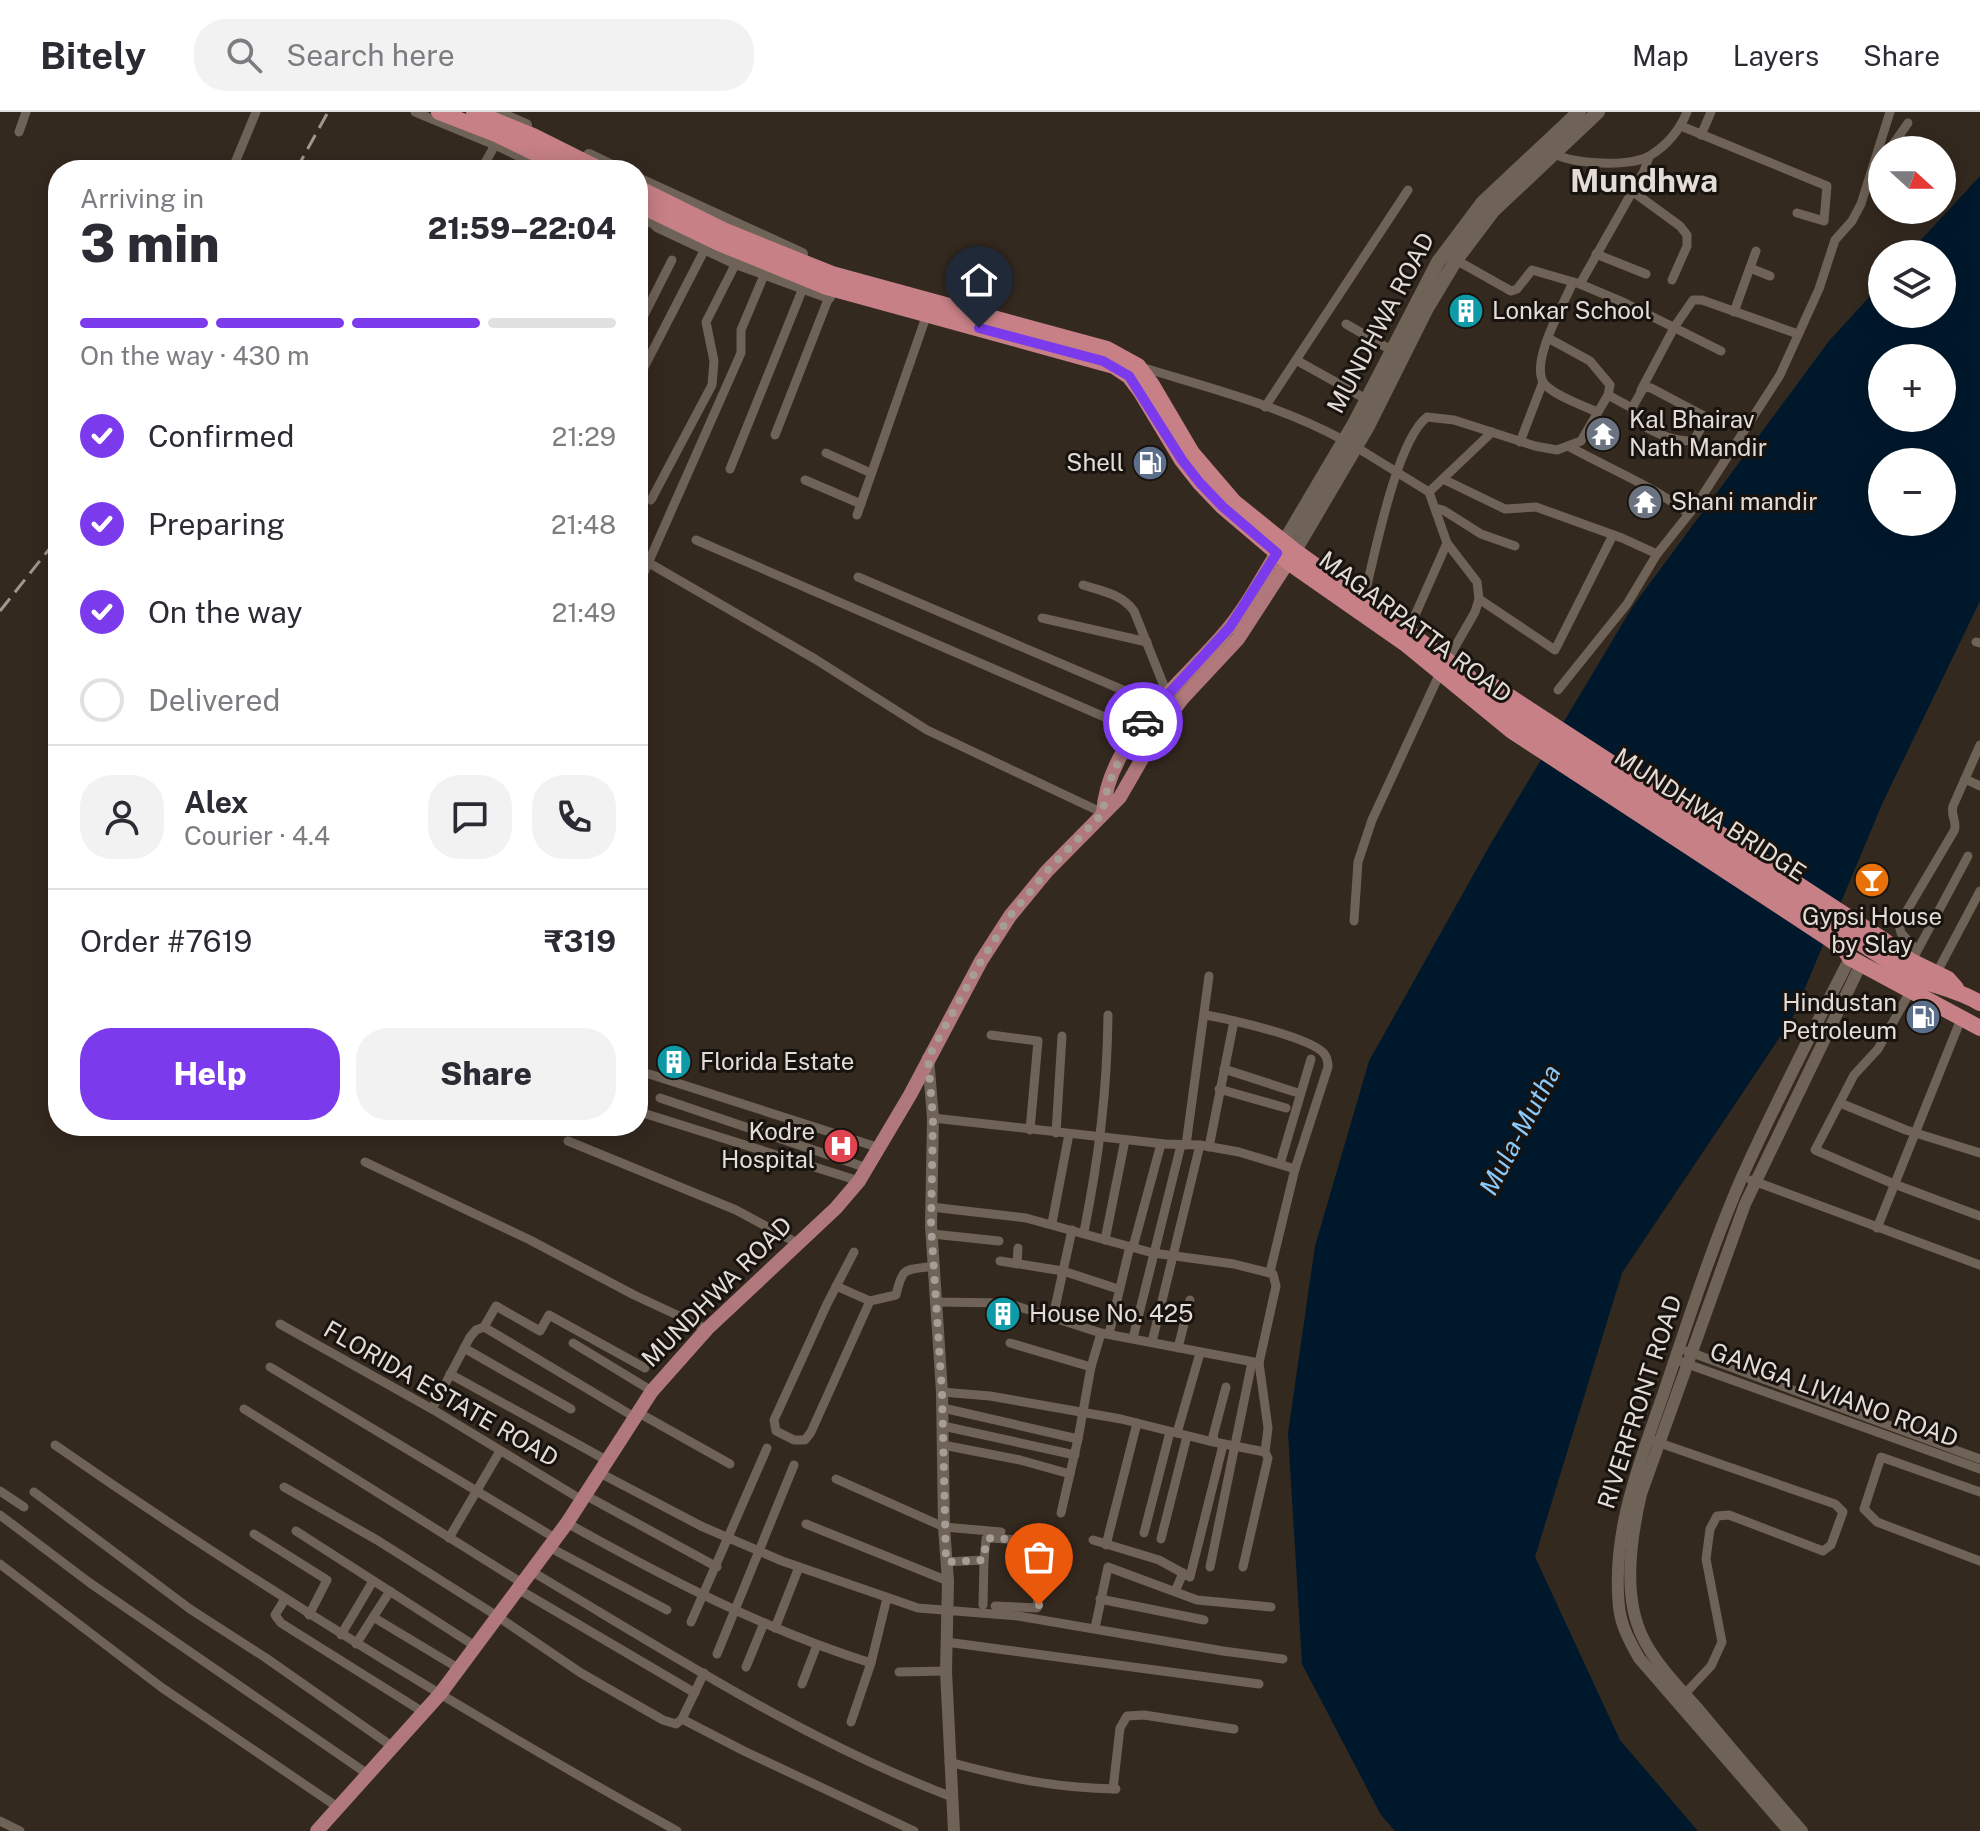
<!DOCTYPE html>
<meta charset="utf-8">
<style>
:root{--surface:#fff;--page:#f2f2f3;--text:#2b2b33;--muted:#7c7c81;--line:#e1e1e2;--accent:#7c3aed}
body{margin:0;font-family:"Public Sans",sans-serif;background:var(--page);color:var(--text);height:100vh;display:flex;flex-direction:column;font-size:30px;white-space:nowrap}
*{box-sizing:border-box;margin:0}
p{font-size:26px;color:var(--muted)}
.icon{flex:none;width:44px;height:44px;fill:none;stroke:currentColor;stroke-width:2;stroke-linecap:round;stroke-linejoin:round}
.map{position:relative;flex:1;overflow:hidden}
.sheet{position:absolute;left:48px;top:48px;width:600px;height:976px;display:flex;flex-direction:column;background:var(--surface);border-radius:32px;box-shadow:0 4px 20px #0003}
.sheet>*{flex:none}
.needle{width:52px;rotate:111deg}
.fabs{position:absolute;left:1868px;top:24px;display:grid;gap:16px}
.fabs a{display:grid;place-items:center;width:88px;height:88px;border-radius:50%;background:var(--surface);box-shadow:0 4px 20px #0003;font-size:40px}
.pin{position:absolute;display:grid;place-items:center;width:68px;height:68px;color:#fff;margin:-82px -34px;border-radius:50% 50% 50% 0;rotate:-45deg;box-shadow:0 0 8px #0007}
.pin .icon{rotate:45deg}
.courier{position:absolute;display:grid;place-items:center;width:80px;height:80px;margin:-40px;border:6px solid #7c3aed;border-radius:50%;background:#fff;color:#222;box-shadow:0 2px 10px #0007}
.summary em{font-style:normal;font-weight:800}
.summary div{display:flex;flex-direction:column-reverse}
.summary{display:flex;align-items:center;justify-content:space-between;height:136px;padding:0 32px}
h1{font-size:52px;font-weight:800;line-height:60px}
.bar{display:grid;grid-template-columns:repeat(4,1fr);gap:12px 8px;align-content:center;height:96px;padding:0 32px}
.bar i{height:10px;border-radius:6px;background:var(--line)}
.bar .on{background:var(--accent)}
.bar p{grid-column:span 4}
.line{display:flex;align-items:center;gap:20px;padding:0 32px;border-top:2px solid var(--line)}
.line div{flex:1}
.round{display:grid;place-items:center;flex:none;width:84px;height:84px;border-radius:32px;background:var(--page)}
ol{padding:0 32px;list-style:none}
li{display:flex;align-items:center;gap:24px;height:88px}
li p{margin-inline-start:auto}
li .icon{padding:8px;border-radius:50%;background:var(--accent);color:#fff;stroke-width:4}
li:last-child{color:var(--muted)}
li i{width:44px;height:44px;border:4px solid var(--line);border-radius:50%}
.primary-button{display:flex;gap:16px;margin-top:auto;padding:16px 32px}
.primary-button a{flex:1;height:92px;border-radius:32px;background:var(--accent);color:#fff;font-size:32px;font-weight:800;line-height:92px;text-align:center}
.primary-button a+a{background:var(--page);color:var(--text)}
header{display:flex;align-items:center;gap:48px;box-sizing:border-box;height:112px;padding:0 40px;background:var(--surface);border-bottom:2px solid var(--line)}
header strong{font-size:38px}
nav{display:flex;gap:44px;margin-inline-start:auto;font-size:28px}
.search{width:560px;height:72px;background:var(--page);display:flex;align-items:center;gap:20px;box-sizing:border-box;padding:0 28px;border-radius:32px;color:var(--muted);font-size:30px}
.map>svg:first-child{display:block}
.water{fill:#00182c;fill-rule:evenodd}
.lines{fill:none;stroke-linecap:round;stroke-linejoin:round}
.minor{stroke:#6f6257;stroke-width:9}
.tertiary{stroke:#6f6257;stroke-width:12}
.secondary{stroke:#6f6257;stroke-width:14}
.primary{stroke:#b0787a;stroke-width:14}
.trunk{stroke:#c68086;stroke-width:16}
.rail{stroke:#a0978f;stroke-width:3;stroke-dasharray:16 8;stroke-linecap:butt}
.done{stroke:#a69d96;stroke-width:8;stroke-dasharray:0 14.4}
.route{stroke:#7c3aed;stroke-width:10}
.labels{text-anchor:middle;stroke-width:6;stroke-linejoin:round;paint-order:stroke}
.poi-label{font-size:24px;fill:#e4dcd6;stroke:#18130e;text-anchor:start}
.street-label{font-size:24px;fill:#e4dcd6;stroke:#18130e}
.water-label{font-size:26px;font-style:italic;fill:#89c9fb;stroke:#18130e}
.district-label{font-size:32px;font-weight:bold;fill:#e4dcd6;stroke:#18130e}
</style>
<header>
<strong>Bitely</strong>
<div class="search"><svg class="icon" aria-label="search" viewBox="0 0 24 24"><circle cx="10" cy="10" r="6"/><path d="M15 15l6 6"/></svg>Search here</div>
<nav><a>Map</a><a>Layers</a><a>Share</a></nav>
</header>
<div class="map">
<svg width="1980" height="1719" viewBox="0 0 1980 1719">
<rect width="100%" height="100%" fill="#34291f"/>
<path class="water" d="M1980 64V489L1883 690 1792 907 1622 1161 1535 1445 1620 1628 1698 1719H1395L1381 1703 1302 1552 1288 1321 1315 1134 1369 949 1490 733 1633 494 1829 229 1882 171V202H1942V142H1908ZM1882 246H1942V306H1882ZM1882 350H1942V410H1882Z"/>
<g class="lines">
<g class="minor">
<polyline points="415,0 495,33 547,58"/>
<polyline points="1681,14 1827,74 1824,109 1797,101"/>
<polyline points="19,20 26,0"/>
<polyline points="1701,23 1711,0"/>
<polyline points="1889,38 1908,11"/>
<path d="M1552 41C1573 52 1630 56 1651 43 1667 33 1680 17 1687 0"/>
<polyline points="232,58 256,0"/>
<polyline points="481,58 495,33"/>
<polyline points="1632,79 1680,114 1687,123 1687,134 1672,168"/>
<polyline points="638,105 657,114"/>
<polyline points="1596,142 1646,162"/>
<polyline points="1456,148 1511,179 1517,177 1532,158 1580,172 1625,191 1721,239"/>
<polyline points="1750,156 1770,164"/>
<path d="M1573 170C1564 192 1531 247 1543 270 1550 282 1584 294 1597 300"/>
<polyline points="1580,172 1644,59 1649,45"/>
<polyline points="1734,200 1756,139"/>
<polyline points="1346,212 1391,238"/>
<polyline points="638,215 672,148"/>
<polyline points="1296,248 1366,287"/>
<path d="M1141 255C1209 276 1282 294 1345 329"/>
<polyline points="638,267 705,137"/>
<path d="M1644 275 1651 276 1704 304 1705 309 1694 328C1676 332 1647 318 1633 306L1632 296Z"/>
<polyline points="1641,278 1675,214 1693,188 1702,188 1798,222"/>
<polyline points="1608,283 1632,296"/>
<polyline points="1265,295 1408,78"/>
<polyline points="775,323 829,185"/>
<polyline points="1520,330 1543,270"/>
<path d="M1570 335C1610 357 1653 374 1689 402"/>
<polyline points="826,341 871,361"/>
<polyline points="730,357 803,176"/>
<polyline points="1443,367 1505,397 1536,395 1622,426 1657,442"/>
<polyline points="805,368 861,392"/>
<polyline points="1429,380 1492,320"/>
<polyline points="651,388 712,273 714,249 706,210 736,151"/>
<polyline points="1435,396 1443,398 1481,422 1515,434"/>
<polyline points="857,403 927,202"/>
<polyline points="696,428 1153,626"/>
<polyline points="649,451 815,547 927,618 1103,701"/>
<polyline points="858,465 1158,593"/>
<path d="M1083 473C1102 479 1122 482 1134 499L1168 584"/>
<polyline points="638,474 741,241 741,218 765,161"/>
<path d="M1364 486C1374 446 1396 329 1427 305L1454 308 1535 334 1557 338 1581 329 1608 283 1610 273 1590 249 1548 226"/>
<polyline points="1479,487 1555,538 1613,423"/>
<polyline points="1042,506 1147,530"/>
<polyline points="1408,519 1447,431"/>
<polyline points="1976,530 1980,531"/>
<polyline points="1558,578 1627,492 1657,442 1697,392 1780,263 1819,177 1835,128 1852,109 1861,92 1890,0"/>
<polyline points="1965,667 1980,674"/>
<polyline points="1354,809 1358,750 1372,708 1440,561 1475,500 1479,487 1477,470 1447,431 1429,380 1356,335"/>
<path d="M1917 838 1901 821 1899 812 1954 719C1958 710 1950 704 1953 694L1980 633"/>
<polyline points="1915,843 1968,744"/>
<polyline points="1936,862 1980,779"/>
<polyline points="1911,878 1878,937 1854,963 1815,1038 1894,1072 1980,1104"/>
<path d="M1206 903C1228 907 1315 926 1325 943 1327 946 1328 952 1328 955L1295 1057 1270 1160"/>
<polyline points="991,923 1038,929 1030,1018"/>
<polyline points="1224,957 1295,980"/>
<polyline points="649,962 880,1036"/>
<polyline points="1219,977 1286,996"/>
<polyline points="660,986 867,1056"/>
<polyline points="1840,991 1906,1018 1980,1041"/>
<polyline points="643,1001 859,1069"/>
<polyline points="933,1006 1165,1032 1200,1033 1239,1040 1295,1057"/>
<polyline points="1056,1021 1062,924"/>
<polyline points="568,1029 736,1098 797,1131"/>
<polyline points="1186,1033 1209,864"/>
<polyline points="1209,1035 1234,909"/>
<polyline points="365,1050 530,1128 634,1183 707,1217"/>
<polyline points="1280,1052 1311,947"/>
<polyline points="1751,1068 1980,1153"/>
<polyline points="931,1095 1026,1106 1153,1141 1234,1152 1273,1162 1276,1174 1259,1251 1268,1316 1265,1340"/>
<polyline points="1052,1111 1069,1022"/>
<polyline points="1877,1116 1961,907"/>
<path d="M1084 1120C1099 1044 1107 981 1108 903"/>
<polyline points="932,1122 999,1129"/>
<polyline points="1105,1128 1125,1028"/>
<polyline points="1133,1135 1161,1032"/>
<path d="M854 1140 827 1192 774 1308 776 1319 794 1328H805L811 1320 870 1189 896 1183C903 1153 905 1159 933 1154"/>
<polyline points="1000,1149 1063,1159 1118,1177"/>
<polyline points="1017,1152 1018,1136"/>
<polyline points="836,1174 870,1189"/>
<polyline points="935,1190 1007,1191 1101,1221 1259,1251"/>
<polyline points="1053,1205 1072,1118"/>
<polyline points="280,1212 432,1297 582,1388"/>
<polyline points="484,1215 496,1194 540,1219 549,1203 645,1256"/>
<polyline points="1109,1222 1130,1134"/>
<polyline points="1133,1226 1181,1033"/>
<polyline points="1152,1230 1200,1033"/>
<polyline points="573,1231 652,1279"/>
<polyline points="1010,1231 1091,1255"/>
<polyline points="464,1236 571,1297"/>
<polyline points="1178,1236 1190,1188"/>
<polyline points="1687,1239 1980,1347"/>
<polyline points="1682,1250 1980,1357"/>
<polyline points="270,1255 555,1426"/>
<polyline points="450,1262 608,1349"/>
<polyline points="942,1280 990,1284 1121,1307 1209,1329 1265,1340 1268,1346 1243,1455"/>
<polyline points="943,1296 1078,1327"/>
<polyline points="244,1297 522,1471"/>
<polyline points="432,1297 470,1225 476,1218 484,1215 636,1306"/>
<polyline points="639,1301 730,1352"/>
<polyline points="943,1314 1075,1343"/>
<polyline points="1177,1321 1200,1241"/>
<polyline points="1654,1329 1835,1392 1843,1400 1831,1433 1823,1439 1729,1403 1717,1404 1710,1417 1706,1447 1722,1530 1711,1554 1681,1586"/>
<polyline points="1215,1330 1213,1324 1226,1275"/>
<path d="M55 1333C256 1473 463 1600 677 1719"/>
<polyline points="943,1333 1020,1348 1070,1362"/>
<polyline points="600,1361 701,1414 782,1449 918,1496 1018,1504 1223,1539 1283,1547"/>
<polyline points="836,1367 944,1415 1001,1420"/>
<polyline points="284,1375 377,1428 497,1504 581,1561 663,1608 676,1612 682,1607 704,1561"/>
<polyline points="0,1379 24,1395"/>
<polyline points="34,1380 190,1497 266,1546 393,1635"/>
<polyline points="1980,1380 1881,1345 1864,1397 1877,1410 1980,1449"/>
<polyline points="585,1383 717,1455"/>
<polyline points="1061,1401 1078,1327 1091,1255 1101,1221"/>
<polyline points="0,1403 90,1471 369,1663"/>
<path d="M567 1411C664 1465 765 1518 871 1551"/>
<polyline points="806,1412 948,1469"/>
<polyline points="296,1419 475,1534"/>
<polyline points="1144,1421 1170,1320"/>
<polyline points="254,1422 327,1468 309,1503"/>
<polyline points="449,1426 500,1339"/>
<polyline points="1161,1427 1187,1324"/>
<polyline points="1093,1428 1159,1448 1190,1465 1223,1333"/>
<polyline points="1106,1433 1137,1311"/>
<polyline points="549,1435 667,1498"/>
<polyline points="984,1448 986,1427 992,1426 1042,1430 1037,1496 995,1494"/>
<polyline points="946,1450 984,1448 983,1493"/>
<polyline points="0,1452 161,1575 339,1696"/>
<polyline points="1210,1455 1252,1250"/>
<path d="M531 1459C668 1540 803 1628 952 1685"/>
<polyline points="1177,1475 1183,1461"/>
<polyline points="518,1477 695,1581"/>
<polyline points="285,1487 275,1503 281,1511 423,1600"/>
<polyline points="1100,1487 1204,1508"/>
<polyline points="373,1505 458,1556"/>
<polyline points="691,1510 767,1336"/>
<polyline points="775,1516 799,1455"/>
<polyline points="1095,1516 1108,1455 1197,1488 1271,1495"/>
<polyline points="341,1523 373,1469"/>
<polyline points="946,1530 1259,1572"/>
<polyline points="356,1532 390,1479"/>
<polyline points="717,1542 794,1353"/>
<polyline points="746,1555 764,1511"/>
<polyline points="899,1560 946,1559"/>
<polyline points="802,1572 817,1533"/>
<polyline points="682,1607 744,1639 914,1719"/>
<polyline points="851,1610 871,1551 887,1486"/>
<path d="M949 1650C1009 1666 1054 1676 1116 1677"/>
<polyline points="1113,1677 1120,1616 1127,1604 1144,1603 1234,1617"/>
<polyline points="0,1709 20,1719"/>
</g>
<g class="tertiary">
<polyline points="496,0 526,13"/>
<polyline points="589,43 620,58"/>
<polyline points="638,67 802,142"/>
<polyline points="666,97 657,114 736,151 829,185 832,176"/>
<polyline points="928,946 933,1006 931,1113 942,1280 944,1415 948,1469 946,1559 954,1719"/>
<path d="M1789 1719 1639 1546C1630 1530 1621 1514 1619 1495 1611 1419 1641 1347 1665 1277 1689 1206 1712 1134 1742 1065 1775 991 1813 919 1850 846"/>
<path d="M1802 1719C1767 1679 1733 1639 1699 1598 1681 1578 1655 1551 1643 1526 1622 1484 1631 1426 1641 1382L1745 1092 1861 852"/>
</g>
<g class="secondary">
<polyline points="1280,437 1355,310 1438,150 1483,90 1579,0"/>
<polyline points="1290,447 1367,316 1426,198 1456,148 1493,99 1598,0"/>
</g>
<g class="primary">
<path d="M1103 701C1108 626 1182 572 1227 518 1247 495 1261 466 1277 441"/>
<polyline points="317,1719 440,1582 567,1411 652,1279 707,1217 836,1096 859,1069 910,983 981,849 1010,804 1047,759 1120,685 1158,619 1182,587 1238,527 1288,450"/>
</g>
<g class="trunk">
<polyline points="439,0 496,22 570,58"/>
<polyline points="474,0 533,24 601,58"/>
<path d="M638 76 725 119 832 162 1107 237 1138 254 1152 273 1192 341 1234 390 1295 439 1448 549 1469 565 1477 576 1520 607 1914 866C1938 875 1958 878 1980 891"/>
<polyline points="638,92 719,131 827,175 1114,254 1129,264 1141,280 1182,348 1200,371 1223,395 1288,450 1407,533 1512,619 1828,826 1845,838 1850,846 1980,916"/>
<polyline points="1487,570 1885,829 1911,849 1948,867 1956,876"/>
</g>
<g class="rail">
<polyline points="296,58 328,0"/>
<polyline points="0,499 58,426"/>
</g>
</g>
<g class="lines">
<path class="done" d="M1039 1493 1042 1430 992 1426 986 1427 984 1448 946 1450 942 1280 931 1113 933 1006 928 946 981 849 1010 804 1047 759 1103 701C1105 669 1124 637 1143 610"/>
<polyline class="route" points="979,216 1103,249 1129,264 1182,348 1200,371 1223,395 1277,441 1230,515 1143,610"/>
</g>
<defs>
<symbol id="building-disc" viewBox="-11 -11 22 22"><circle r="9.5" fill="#0f9aa8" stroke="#18130e"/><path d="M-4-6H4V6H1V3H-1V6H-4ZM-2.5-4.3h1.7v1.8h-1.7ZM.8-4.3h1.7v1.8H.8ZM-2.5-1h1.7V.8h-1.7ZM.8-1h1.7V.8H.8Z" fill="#fff"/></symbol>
<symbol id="temple-disc" viewBox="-11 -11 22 22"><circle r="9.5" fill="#6b7280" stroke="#18130e"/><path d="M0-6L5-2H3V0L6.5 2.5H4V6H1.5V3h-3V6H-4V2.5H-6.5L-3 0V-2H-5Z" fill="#fff"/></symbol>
<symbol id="fuel-disc" viewBox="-11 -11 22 22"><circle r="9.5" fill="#5c6f8a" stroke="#18130e"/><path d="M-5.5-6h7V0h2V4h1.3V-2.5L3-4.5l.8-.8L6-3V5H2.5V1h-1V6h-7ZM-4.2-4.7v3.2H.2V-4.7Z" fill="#fff"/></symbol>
<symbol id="bar-disc" viewBox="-11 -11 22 22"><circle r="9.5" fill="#e8710a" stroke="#18130e"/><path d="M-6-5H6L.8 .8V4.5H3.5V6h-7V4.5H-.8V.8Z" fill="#fff"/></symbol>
<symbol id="hospital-disc" viewBox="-11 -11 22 22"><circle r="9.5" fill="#e0444e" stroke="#18130e"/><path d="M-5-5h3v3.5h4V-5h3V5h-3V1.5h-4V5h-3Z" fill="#fff"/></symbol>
</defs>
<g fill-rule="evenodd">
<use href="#building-disc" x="1446" y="179" width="40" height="40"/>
<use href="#temple-disc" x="1583" y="302" width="40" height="40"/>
<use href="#fuel-disc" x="1130" y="331" width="40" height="40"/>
<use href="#temple-disc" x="1625" y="370" width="40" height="40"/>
<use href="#bar-disc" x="1852" y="748" width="40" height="40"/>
<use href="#fuel-disc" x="1903" y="885" width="40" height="40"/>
<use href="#building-disc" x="654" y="930" width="40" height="40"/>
<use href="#hospital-disc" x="821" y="1014" width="40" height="40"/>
<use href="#building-disc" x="983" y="1182" width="40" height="40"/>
</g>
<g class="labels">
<g class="poi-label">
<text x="1492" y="207">Lonkar School</text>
<text x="1629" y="316">Kal Bhairav<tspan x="1629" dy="28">Nath Mandir</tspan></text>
<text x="1124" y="359" text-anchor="end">Shell</text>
<text x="1671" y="398">Shani mandir</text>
<text x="1872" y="813" text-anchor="middle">Gypsi House<tspan x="1872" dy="28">by Slay</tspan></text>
<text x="1897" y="899" text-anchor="end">Hindustan<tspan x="1897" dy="28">Petroleum</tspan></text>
<text x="700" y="958">Florida Estate</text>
<text x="815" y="1028" text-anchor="end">Kodre<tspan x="815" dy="28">Hospital</tspan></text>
<text x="1029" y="1210">House No. 425</text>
</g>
<g class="street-label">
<text transform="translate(1381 211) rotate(-62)" y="8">MUNDHWA ROAD</text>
<text transform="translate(1415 515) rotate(37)" y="8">MAGARPATTA ROAD</text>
<text transform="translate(1710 703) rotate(33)" y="8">MUNDHWA BRIDGE</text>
<text transform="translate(717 1180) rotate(-45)" y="8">MUNDHWA ROAD</text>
<text transform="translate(441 1282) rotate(30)" y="8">FLORIDA ESTATE ROAD</text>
<text transform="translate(1834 1283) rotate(20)" y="8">GANGA LIVIANO ROAD</text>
<text transform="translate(1640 1290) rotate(-72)" y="8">RIVERFRONT ROAD</text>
</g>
<g class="water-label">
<text transform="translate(1520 1018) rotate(-62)" y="9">Mula-Mutha</text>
</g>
<g class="district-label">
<text x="1644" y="80">Mundhwa</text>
</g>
</g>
</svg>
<div class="fabs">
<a><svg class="needle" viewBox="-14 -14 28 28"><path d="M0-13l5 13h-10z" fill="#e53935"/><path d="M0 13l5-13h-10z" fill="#7c7c81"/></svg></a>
<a><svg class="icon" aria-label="layers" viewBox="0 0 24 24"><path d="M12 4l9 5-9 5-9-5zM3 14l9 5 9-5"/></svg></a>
<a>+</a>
<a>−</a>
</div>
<div class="pin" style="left:1039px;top:1493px;background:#ea580c"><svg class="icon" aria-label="bag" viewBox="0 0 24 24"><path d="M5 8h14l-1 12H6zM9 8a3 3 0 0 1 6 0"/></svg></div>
<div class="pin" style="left:979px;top:216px;background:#1f2937"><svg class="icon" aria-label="home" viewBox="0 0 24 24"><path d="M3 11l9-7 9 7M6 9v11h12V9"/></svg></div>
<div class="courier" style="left:1143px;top:610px"><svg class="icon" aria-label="car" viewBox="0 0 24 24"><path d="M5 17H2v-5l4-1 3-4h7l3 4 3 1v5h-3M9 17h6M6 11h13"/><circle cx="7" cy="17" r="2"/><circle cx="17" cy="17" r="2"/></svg></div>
<section class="sheet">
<div class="summary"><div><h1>3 min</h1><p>Arriving in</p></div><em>21:59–22:04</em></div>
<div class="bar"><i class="on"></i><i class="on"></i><i class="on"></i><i></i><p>On the way · 430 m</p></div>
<ol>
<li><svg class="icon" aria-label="check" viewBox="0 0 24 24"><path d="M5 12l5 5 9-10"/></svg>Confirmed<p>21:29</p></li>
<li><svg class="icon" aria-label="check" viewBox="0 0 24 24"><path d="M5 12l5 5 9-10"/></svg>Preparing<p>21:48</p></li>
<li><svg class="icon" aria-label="check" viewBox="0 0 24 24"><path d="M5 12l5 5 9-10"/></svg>On the way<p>21:49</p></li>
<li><i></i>Delivered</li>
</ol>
<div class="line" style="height:144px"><a class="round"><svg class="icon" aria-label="person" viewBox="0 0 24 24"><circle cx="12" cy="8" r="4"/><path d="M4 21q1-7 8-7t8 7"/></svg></a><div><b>Alex</b><p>Courier · 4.4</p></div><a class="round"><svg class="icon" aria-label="chat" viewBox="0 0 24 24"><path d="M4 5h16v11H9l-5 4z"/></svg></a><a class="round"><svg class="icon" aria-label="phone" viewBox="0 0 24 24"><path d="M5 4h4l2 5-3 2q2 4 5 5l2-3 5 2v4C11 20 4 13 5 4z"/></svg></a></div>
<div class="line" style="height:104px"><div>Order #7619</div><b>₹319</b></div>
<div class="primary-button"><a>Help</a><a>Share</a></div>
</section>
</div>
